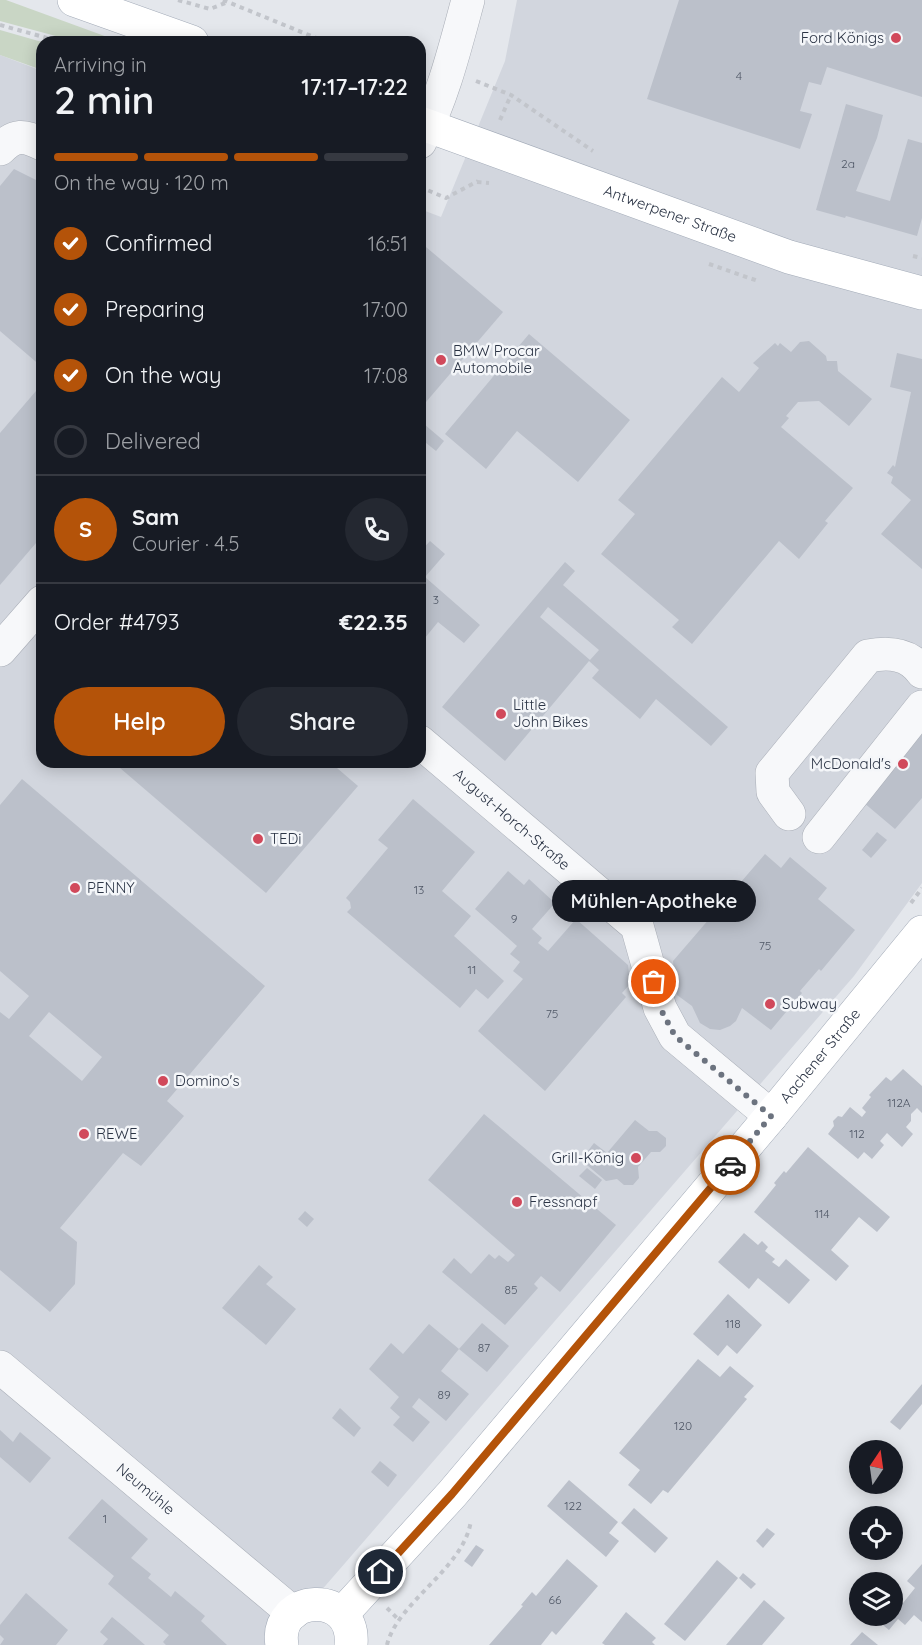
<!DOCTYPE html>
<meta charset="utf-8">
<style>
:root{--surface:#171b24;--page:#242831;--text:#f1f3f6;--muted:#9ea1a6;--line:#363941;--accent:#b45309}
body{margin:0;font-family:Quicksand,sans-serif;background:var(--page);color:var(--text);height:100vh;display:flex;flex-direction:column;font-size:22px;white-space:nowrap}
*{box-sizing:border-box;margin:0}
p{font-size:20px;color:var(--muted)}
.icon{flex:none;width:33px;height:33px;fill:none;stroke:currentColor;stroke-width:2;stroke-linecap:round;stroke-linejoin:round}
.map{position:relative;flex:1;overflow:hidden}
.details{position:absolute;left:36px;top:36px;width:390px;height:732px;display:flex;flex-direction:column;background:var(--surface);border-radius:18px;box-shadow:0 3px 15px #0003}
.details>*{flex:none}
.needle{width:39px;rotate:13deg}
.tools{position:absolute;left:849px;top:1440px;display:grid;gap:12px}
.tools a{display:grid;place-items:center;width:54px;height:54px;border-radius:50%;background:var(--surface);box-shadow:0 3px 15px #0003;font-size:30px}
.pin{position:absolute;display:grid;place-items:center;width:51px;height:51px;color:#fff;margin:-26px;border:3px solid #fff;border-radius:50%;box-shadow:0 2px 6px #0007}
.courier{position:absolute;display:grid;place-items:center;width:60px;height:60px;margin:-30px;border:4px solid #b45309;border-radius:50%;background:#fff;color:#222;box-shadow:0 2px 8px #0007}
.bubble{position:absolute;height:42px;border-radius:21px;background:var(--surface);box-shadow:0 3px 15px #0003;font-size:20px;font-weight:600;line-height:42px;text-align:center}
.overview em{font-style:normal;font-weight:600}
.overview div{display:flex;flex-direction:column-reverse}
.overview{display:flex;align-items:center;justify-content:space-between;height:102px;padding:0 18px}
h1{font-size:39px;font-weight:600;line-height:45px}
.bar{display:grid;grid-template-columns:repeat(4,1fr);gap:9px 6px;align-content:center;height:72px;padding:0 18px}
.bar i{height:8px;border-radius:4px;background:var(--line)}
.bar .active{background:var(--accent)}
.bar p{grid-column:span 4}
.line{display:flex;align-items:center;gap:15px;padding:0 18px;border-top:2px solid var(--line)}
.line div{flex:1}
.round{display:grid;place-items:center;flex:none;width:63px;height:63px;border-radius:32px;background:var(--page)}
ol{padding:0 18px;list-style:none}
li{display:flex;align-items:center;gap:18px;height:66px}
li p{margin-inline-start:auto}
li .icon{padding:6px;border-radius:50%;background:var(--accent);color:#fff;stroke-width:4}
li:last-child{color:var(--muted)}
li i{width:33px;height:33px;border:3px solid var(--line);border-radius:50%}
.button{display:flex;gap:12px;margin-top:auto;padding:12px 18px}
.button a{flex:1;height:69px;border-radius:36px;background:var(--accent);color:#fff;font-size:24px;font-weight:600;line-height:69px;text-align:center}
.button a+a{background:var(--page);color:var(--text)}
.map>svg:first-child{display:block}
.built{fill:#d2d6de}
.green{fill:#c9d6c5}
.building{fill:#bbc0ca;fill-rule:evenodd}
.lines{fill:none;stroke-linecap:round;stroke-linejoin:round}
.minor-casing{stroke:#a9aeb7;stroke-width:34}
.major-casing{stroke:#a3abb8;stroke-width:34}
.path{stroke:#c2c5cb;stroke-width:4;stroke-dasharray:4.5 4.5;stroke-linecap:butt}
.minor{stroke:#f7f8fa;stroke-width:33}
.major{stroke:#fff;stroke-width:33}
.done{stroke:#6c737f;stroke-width:6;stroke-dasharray:0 10.8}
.route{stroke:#b45309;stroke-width:8}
.poi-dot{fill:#d1495b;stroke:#f4f6f9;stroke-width:2}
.labels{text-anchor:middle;stroke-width:5;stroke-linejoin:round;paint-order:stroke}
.number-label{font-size:12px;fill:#4f5766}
.poi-label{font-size:15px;fill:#2b3445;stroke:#f4f6f9;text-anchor:start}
.street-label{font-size:15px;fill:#2b3445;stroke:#f4f6f9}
</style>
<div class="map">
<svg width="922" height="1645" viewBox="0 0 922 1645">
<rect width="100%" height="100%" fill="#e4e7ec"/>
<polygon class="built" points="517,0 922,0 922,883 854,976 274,1645 0,1645 0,55 42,71 42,762 420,762 420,209 441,217 505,61"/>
<g class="green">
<polygon points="0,0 6,0 121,42 78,42 0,21"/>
<polygon points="0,30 42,42 42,70 0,55"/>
</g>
<g class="building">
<polygon points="679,0 922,0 922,97 827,67 821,85 809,82 800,111 812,114 800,149 647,99"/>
<polygon points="846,104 883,115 877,138 856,191 890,201 908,139 922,143 922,218 917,236 846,216 845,218 816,210"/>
<polygon points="14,169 42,183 42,367 0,331 0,186"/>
<polygon points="420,242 503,312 420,409"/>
<polygon points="529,334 630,420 578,482 517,431 486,469 445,434"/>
<polygon points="809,341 826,356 827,361 837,361 838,371 872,399 849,426 819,401 798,402 786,416 789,418 781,427 853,488 825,521 828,523 799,559 779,541 692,644 672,627 679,620 601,554 635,514 618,500 722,377 739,392 759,368 753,363 775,343 778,346 780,343 791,352 800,342"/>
<polygon points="897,353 922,359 922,569 881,534 911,500 891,483 893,477 887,473 893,465 895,467 911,392 890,387"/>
<polygon points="42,384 42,536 0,585 0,433"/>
<polygon points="424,424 444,441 436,451 420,438 420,429"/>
<polygon points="430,541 445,554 425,577 480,625 464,643 438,622 420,644 420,552"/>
<path d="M565 562 575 571 563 585 728 727 711 746 656 699 640 719 592 678 599 670 589 661 505 761 442 707ZM548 607 599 650 590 660 540 617Z"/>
<polygon points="922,724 922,798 895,829 857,797"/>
<polygon points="113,762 330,762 358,786 266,893"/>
<path d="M22 779 265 986 167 1101 184 1116 141 1166 123 1153 60 1228 77 1242 75 1284 50 1312 0 1270V1012L9 1019 29 996 0 971V805ZM49 1012 102 1057 82 1081 29 1036Z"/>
<polygon points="413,799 475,852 442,891 471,916 454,936 504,981 488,999 476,989 460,1008 347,912 351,908 350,902 346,898 388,848 378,840"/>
<polygon points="877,832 887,840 871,858 862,850"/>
<polygon points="765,854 781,868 790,857 827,888 818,899 855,930 821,971 819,969 800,991 802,993 771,1030 742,1008 736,1021 730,1026 720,1030 710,1029 700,1023 692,1006 677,995 673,961"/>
<polygon points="508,871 524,885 529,879 555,903 532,929 542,938 538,943 548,951 576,919 628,965 630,984 622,993 626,997 545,1091 478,1031 523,979 513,971 520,962 510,954 517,946 475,909"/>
<polygon points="903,1069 922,1086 922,1113 917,1108 911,1114 911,1121 906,1127 913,1134 902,1147 887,1133 880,1141 884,1145 872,1159 864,1152 858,1159 828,1134 834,1126 833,1121 838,1116 842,1117 850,1107 862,1117 866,1112 862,1108 871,1097 869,1095 886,1077 891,1081"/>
<polygon points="484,1114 616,1225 560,1292 541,1276 534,1284 538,1288 505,1325 442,1272 454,1258 471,1274 489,1254 495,1259 499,1255 508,1262 515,1255 428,1180"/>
<polygon points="635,1120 649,1131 657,1131 666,1138 666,1146 660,1152 651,1152 638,1167 639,1178 633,1185 624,1185 617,1179 606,1181 581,1160 594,1143 607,1153"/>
<polygon points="808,1147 890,1217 877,1232 859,1217 831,1250 849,1266 836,1281 754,1212 776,1185 774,1183 784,1171 786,1173"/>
<polygon points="587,1168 602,1180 595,1189 579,1176"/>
<polygon points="305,1211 314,1219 307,1227 298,1219"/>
<polygon points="744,1233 758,1245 762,1241 768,1247 765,1251 775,1259 772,1262 779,1267 786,1259 810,1280 789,1304 758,1278 749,1289 718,1262"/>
<polygon points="259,1265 273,1277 266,1284 296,1309 266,1345 222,1308"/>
<polygon points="728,1294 762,1325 737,1354 727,1345 718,1356 693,1334"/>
<polygon points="482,1323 509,1346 487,1372 459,1349"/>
<polygon points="429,1324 459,1349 441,1371 469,1394 446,1421 419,1398 412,1407 430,1422 413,1442 393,1425 400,1417 390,1408 399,1397 369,1369 391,1343 403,1354"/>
<polygon points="698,1359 720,1377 730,1366 754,1386 744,1397 747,1399 668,1493 663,1490 651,1504 628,1485 640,1470 619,1453"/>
<polygon points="922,1384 922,1404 900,1430 890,1422"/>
<polygon points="340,1408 361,1428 354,1437 332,1418"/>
<polygon points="0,1430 13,1442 20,1432 51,1458 30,1483 0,1457"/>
<polygon points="380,1461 397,1475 388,1487 371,1472"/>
<polygon points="569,1480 618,1522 609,1533 619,1541 606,1557 547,1506"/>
<polygon points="102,1499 148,1539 131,1558 151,1574 148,1578 171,1597 175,1591 205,1616 201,1621 227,1645 166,1645 163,1642 169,1635 108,1584 114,1576 68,1538"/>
<polygon points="634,1508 668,1538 655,1553 621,1523"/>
<polygon points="767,1528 775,1534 763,1548 756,1541"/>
<polygon points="476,1545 484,1550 472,1567 464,1561"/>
<polygon points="567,1559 598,1586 556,1635 552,1631 541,1645 489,1645 523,1606 521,1605 532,1592 536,1596"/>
<polygon points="717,1560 738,1578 685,1641 664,1624"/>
<polygon points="922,1564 922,1622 914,1615 905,1625 898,1619 889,1630 872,1616 892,1616 892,1594 903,1603 915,1588 907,1581"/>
<polygon points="743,1573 756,1584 751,1589 739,1578"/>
<polygon points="26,1593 68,1630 56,1645 0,1645 4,1639 0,1635 0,1625"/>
<polygon points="764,1600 785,1618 762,1645 726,1645"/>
<polygon points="626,1612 656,1638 652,1642 655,1645 605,1645 602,1643"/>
<polygon points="112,1617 123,1626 145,1645 103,1645 108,1639 100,1632"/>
<polygon points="862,1632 878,1645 850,1645"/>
</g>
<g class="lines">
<defs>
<g id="minor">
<path d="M420 142C443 97 455 48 468 0"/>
<path d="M0 149C15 134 24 135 42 144"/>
<polyline points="0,650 42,602"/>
<path id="s1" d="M420 742 637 926 660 1008 675 1036 771 1116"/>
<path d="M789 814 773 792 772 773 868 656C889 652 909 653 922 672"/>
<polyline points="819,837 922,707"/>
<path id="s2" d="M0 1367 293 1613"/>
</g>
<g id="major">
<polyline points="74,0 192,42"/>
<path id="s3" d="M420 123 789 257 922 293"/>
<path id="s4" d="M342 1614 452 1494 771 1116 922 932"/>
<path d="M282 1645C273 1594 356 1588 351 1645"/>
</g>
</defs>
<use href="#minor" class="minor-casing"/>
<use href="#major" class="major-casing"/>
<g class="path">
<polyline points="178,0 210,9 228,2"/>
<polyline points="223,0 326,42"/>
<polyline points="0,25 62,42"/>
<polyline points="476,81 511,95 593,151"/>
<polyline points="500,120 511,95"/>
<polyline points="477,182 489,183"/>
<polyline points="420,187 446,198 478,181"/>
<polyline points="913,256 922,258"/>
<polyline points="709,264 758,281"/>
<polyline points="911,903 922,888"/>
<polyline points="387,1608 399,1620"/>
<path d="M387 1645C397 1602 465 1568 471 1520"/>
</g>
<use href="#minor" class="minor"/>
<use href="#major" class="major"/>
</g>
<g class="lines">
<polyline class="done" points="654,982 660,1008 675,1036 771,1116 730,1165"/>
<polyline class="route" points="381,1572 452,1494 730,1165"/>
</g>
<g class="poi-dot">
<circle cx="896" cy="38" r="6"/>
<circle cx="441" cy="360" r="6"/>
<circle cx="501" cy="714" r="6"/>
<circle cx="903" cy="764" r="6"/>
<circle cx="258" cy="839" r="6"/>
<circle cx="75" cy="888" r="6"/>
<circle cx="770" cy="1004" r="6"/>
<circle cx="163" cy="1081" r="6"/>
<circle cx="84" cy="1134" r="6"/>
<circle cx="636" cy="1158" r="6"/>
<circle cx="517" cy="1202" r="6"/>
</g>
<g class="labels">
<g class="number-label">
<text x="739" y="80">4</text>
<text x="848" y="168">2a</text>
<text x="436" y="604">3</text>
<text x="419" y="894">13</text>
<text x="514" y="923">9</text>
<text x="765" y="950">75</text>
<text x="472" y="974">11</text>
<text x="552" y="1018">75</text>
<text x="899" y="1107">112A</text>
<text x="857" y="1138">112</text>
<text x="822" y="1218">114</text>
<text x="511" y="1294">85</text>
<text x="733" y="1328">118</text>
<text x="484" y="1352">87</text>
<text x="444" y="1399">89</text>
<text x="683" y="1430">120</text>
<text x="573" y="1510">122</text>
<text x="105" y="1523">1</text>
<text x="555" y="1604">66</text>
</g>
<g class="poi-label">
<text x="884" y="43" text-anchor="end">Ford Königs</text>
<text x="453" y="356">BMW Procar<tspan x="453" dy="17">Automobile</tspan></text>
<text x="513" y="710">Little<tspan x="513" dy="17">John Bikes</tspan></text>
<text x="891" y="769" text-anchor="end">McDonald's</text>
<text x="270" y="844">TEDi</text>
<text x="87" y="893">PENNY</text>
<text x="782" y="1009">Subway</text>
<text x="175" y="1086">Domino's</text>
<text x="96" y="1139">REWE</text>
<text x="624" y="1163" text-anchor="end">Grill-König</text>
<text x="529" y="1207">Fressnapf</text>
</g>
<g class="street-label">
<text dy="5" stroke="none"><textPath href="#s3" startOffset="266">Antwerpener Straße</textPath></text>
<text dy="5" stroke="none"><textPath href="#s1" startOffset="120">August-Horch-Straße</textPath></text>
<text dy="5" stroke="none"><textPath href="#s4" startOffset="735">Aachener Straße</textPath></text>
<text dy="5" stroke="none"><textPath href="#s2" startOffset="190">Neumühle</textPath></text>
</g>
</g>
</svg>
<div class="tools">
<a><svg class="needle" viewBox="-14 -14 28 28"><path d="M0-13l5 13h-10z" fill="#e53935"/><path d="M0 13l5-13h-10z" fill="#9ea1a6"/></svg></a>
<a><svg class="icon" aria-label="locate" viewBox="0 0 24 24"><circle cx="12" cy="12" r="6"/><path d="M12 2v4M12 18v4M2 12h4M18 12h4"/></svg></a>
<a><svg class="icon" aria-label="layers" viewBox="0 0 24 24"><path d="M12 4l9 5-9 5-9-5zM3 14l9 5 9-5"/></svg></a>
</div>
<div class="pin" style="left:654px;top:982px;background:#ea580c"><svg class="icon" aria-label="bag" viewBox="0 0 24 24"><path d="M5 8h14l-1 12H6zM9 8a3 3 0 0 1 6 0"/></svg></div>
<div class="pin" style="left:381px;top:1572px;background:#1f2937"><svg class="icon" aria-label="home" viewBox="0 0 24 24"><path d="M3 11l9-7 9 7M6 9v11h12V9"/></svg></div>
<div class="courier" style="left:730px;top:1165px"><svg class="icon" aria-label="car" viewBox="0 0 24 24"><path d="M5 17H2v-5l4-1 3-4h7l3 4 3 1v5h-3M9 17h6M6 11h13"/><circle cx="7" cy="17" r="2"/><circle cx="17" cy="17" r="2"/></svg></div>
<div class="bubble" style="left:552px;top:880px;width:204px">Mühlen-Apotheke</div>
<section class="details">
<div class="overview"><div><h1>2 min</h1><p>Arriving in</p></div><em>17:17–17:22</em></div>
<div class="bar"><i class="active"></i><i class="active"></i><i class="active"></i><i></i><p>On the way · 120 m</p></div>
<ol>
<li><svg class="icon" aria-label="check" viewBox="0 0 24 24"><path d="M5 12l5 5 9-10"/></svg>Confirmed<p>16:51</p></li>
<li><svg class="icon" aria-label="check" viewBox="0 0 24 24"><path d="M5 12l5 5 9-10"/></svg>Preparing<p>17:00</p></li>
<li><svg class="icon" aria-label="check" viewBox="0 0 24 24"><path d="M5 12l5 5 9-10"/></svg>On the way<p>17:08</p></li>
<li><i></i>Delivered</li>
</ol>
<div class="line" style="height:108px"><b class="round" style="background:var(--accent);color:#fff">S</b><div><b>Sam</b><p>Courier · 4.5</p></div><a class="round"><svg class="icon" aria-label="phone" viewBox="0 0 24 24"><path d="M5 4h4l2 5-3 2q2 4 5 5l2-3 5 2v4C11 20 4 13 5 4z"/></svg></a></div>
<div class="line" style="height:78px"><div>Order #4793</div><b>€22.35</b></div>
<div class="button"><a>Help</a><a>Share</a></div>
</section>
</div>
